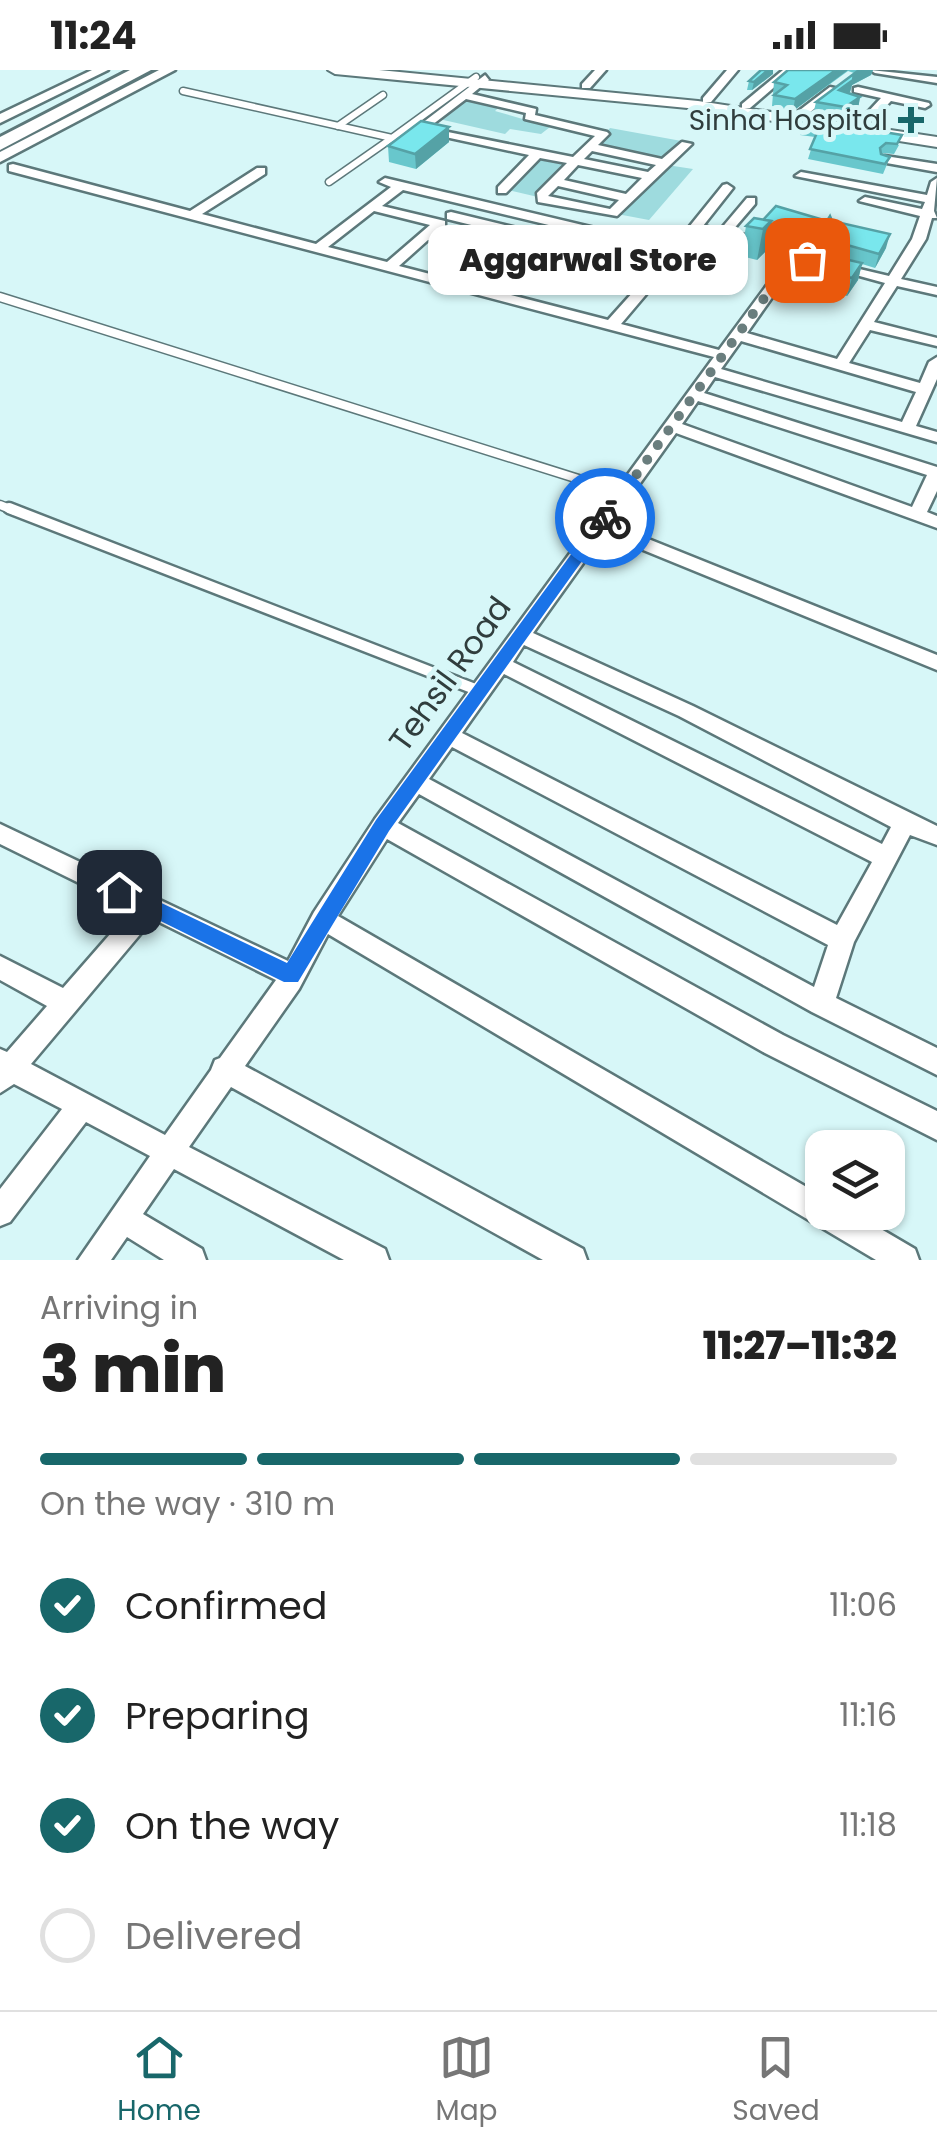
<!DOCTYPE html>
<meta charset="utf-8">
<style>
:root{--surface:#fff;--page:#f6f6f6;--text:#222;--muted:#767676;--line:#e0e0e0;--accent:#18676a}
body{margin:0;font-family:Poppins,sans-serif;background:var(--page);color:var(--text);height:100vh;display:flex;flex-direction:column;font-size:38px;white-space:nowrap}
*{box-sizing:border-box;margin:0}
p{font-size:32px;color:var(--muted)}
.icon{flex:none;width:55px;height:55px;fill:none;stroke:currentColor;stroke-width:2;stroke-linecap:round;stroke-linejoin:round}
.map{position:relative;height:1190px;overflow:hidden}
.side{display:flex;flex-direction:column;background:var(--surface);flex:1}
.side>*{flex:none}
.controls{position:absolute;left:805px;top:1060px;display:grid;gap:20px}
.controls a{display:grid;place-items:center;width:100px;height:100px;border-radius:20px;background:var(--surface);box-shadow:0 2px 8px #0004;font-size:50px}
.pin{position:absolute;display:grid;place-items:center;width:85px;height:85px;color:#fff;margin:-42px;border-radius:20px;box-shadow:0 5px 15px #0006}
.courier{position:absolute;display:grid;place-items:center;width:100px;height:100px;margin:-50px;border:8px solid #1a73e8;border-radius:50%;background:#fff;color:#222;box-shadow:0 2px 12px #0007}
.bubble{position:absolute;height:70px;border-radius:20px;background:var(--surface);box-shadow:0 2px 8px #0004;font-size:32px;font-weight:800;line-height:70px;text-align:center}
.headline em{font-style:normal;font-weight:800}
.headline div{display:flex;flex-direction:column-reverse}
.headline{display:flex;align-items:center;justify-content:space-between;height:170px;padding:0 40px}
h1{font-size:65px;font-weight:800;line-height:75px}
.bar{display:grid;grid-template-columns:repeat(4,1fr);gap:15px 10px;align-content:center;height:120px;padding:0 40px}
.bar i{height:12px;border-radius:8px;background:var(--line)}
.bar .current{background:var(--accent)}
.bar p{grid-column:span 4}
ol{padding:0 40px;list-style:none}
li{display:flex;align-items:center;gap:30px;height:110px}
li p{margin-inline-start:auto}
li .icon{padding:10px;border-radius:50%;background:var(--accent);color:#fff;stroke-width:4}
li:last-child{color:var(--muted)}
li i{width:55px;height:55px;border:5px solid var(--line);border-radius:50%}
.status{display:flex;justify-content:space-between;align-items:center;height:70px;padding:0 50px;background:var(--surface);direction:ltr}
.status svg{height:28px;fill:currentColor}
.tabs{display:flex;justify-content:space-around;align-items:center;height:140px;border-top:2px solid var(--line);background:var(--surface);font-size:28px;color:var(--muted)}
.tabs a{display:grid;justify-items:center;gap:5px}
.tabs .current{color:var(--accent)}
.map>svg:first-child{display:block}
.green{fill:#9edbde}
.lines{fill:none;stroke-linecap:round;stroke-linejoin:round}
.service-far2-casing{stroke:#5c787a;stroke-width:9}
.service-far1-casing{stroke:#5c787a;stroke-width:11}
.service-casing{stroke:#5c787a;stroke-width:15}
.minor-casing{stroke:#5c787a;stroke-width:5}
.tertiary-casing{stroke:#5c787a;stroke-width:5}
.secondary-casing{stroke:#5c787a;stroke-width:4}
.trunk-casing{stroke:#5c787a;stroke-width:6}
.service-far2{stroke:#fff;stroke-width:6}
.service-far1{stroke:#fff;stroke-width:8}
.service{stroke:#fff;stroke-width:10}
.minor{fill:#fff;fill-rule:evenodd}
.tertiary{fill:#fff;fill-rule:evenodd}
.secondary{fill:#fff;fill-rule:evenodd}
.trunk{fill:#fff;fill-rule:evenodd}
.wall{fill:#68c7cc}
.shaded-wall{fill:#55a2a6}
.building{fill:#79e7ed;stroke:#55a2a6;stroke-width:2.5}
.route{fill:#1a73e8}
.done{stroke:#6a7e7e;stroke-width:10;stroke-dasharray:0 18}
.poi-dot{fill:#18676a;stroke:#d7f7f8;stroke-width:4}
.labels{text-anchor:middle;stroke-width:10;stroke-linejoin:round;paint-order:stroke}
.far-poi-label{font-size:28px;fill:#303d3d;stroke:#d7f7f8;text-anchor:end}
.street-label{font-size:32px;fill:#303d3d;stroke:#d7f7f8}
</style>
<div class="status"><b>11:24</b><svg viewBox="0 0 49 12"><path d="M0 12V9h3v3zM5 12V6h3v6zM10 12V3h3v9zM15 12V0h3v12zM26 1h20v11H26zM47 4h2v5h-2z"/></svg></div>
<div class="map">
<svg width="937" height="1190" viewBox="0 0 937 1190">
<rect width="100%" height="100%" fill="#d7f7f8"/>
<g class="green">
<polygon points="466,30 500,36 495,41 550,57 541,64 510,59 505,64 439,49"/>
<polygon points="610,58 687,72 667,95 693,99 649,150 617,144 665,95 593,78"/>
<polygon points="539,88 570,94 538,127 508,120"/>
</g>
<g class="lines">
<defs>
<g id="service-far2">
<polyline points="183,21 392,68 476,7"/>
<polyline points="338,56 383,25"/>
<polyline points="329,112 392,68"/>
</g>
<g id="service-far1">
<polyline points="0,227 623,423"/>
<polyline points="0,435 15,441"/>
</g>
<polyline id="service" points="9,438 480,621"/>
<g id="minor">
<polygon points="595,0 606,0 590,18 582,18 582,14"/>
<polygon points="727,0 738,0 711,32 703,32 703,28"/>
<polygon points="783,0 794,0 750,38 742,38 742,34"/>
<polygon points="870,0 937,7 937,13 875,3"/>
<path d="M485 5 489 10 472 24 536 39 535 45 607 62 609 64 598 75 662 89 682 72 692 74 617 146 538 132 537 123 567 93 540 88 506 123H498V117L529 85 413 60ZM466 29 526 43 525 49 595 66 573 87 428 58ZM592 81 656 95 648 102 584 89ZM578 95 642 108 626 124 564 110ZM558 116 619 130 610 139 548 126Z"/>
<polygon points="830,17 839,19 804,47 796,47 796,43"/>
<polygon points="858,17 929,33 930,35 925,38 891,31 861,62 853,62 853,58 881,28 854,22 854,18"/>
<polygon points="885,86 937,94 937,102 881,92 881,88"/>
<path d="M13 94 190 141 257 98H265V104L202 144 316 174 391 117 379 112 385 108 679 178 681 181 674 185 403 120 382 136 445 151V157L435 164 640 214 644 209H654V215L621 254 719 280 787 188 780 181 697 163 692 170H682L681 167 723 115 727 114 733 118 703 156 720 160 747 128H755V134L731 162 789 175 813 190 806 194 797 192 747 263 837 289 885 213 827 197 834 193 889 206 912 169 920 146 859 131 865 127 922 139 925 132 795 106 801 102 927 125 931 112 937 108 934 141 937 148H932L926 169 901 209 937 217V225L897 216 874 252 937 268V276L870 260 849 293 920 313 929 292 937 287V309L916 356 937 362V372L715 307 704 323 937 397V421L927 442 937 446V458L676 363 611 454 937 585V600L604 464 533 563 693 636 937 756V775L910 765 854 872 836 928 937 978V1005L812 942 419 724 398 753 783 965 937 1041V1070L765 983 387 769 338 846 822 1126V1142H852L915 1179 919 1190H876L328 864 299 919 245 996 583 1179 587 1190H543L231 1017 189 1077 385 1179 389 1190H344L174 1099 143 1144 202 1179 206 1190H164L127 1167 111 1190H78L150 1086 86 1052 10 1152 0 1156V1119L62 1039 14 1014 0 1023V979L7 982 47 936 0 910V886L63 918 132 839 0 774V754L288 891 314 842 375 749 714 287 9 101V95ZM374 141 430 155 387 192 328 177ZM428 170 634 221 608 250 399 196ZM741 271 916 322 902 352 721 299ZM698 331 927 405 912 437 682 354ZM524 575 679 646 891 757 882 774 513 592ZM504 604 872 792 837 855 462 663ZM452 677 828 875 814 917 429 709ZM153 849 276 910 220 988 215 990 211 1000 165 1065 31 994Z"/>
<polygon points="451,142 665,194 667,197 660,201 447,149 447,143"/>
</g>
<g id="tertiary">
<polygon points="92,0 108,0 0,53 0,44"/>
<polygon points="159,0 175,0 0,92 0,82"/>
</g>
<polygon id="secondary" points="328,0 379,0 698,31 937,67 937,77 698,39 335,4"/>
<polygon id="trunk" points="130,0 151,0 0,80 0,67"/>
</defs>
<use href="#service-far2" class="service-far2-casing"/>
<use href="#service-far1" class="service-far1-casing"/>
<use href="#service" class="service-casing"/>
<use href="#minor" class="minor-casing"/>
<use href="#tertiary" class="tertiary-casing"/>
<use href="#secondary" class="secondary-casing"/>
<use href="#trunk" class="trunk-casing"/>
<use href="#service-far2" class="service-far2"/>
<use href="#service-far1" class="service-far1"/>
<use href="#service" class="service"/>
<use href="#minor" class="minor"/>
<use href="#tertiary" class="tertiary"/>
<use href="#secondary" class="secondary"/>
<use href="#trunk" class="trunk"/>
</g>
<g class="wall">
<polygon points="788,0 873,0 871,5 852,15 850,22 848,23 860,27 858,39 843,49 813,45 816,32 854,3 848,1 793,41 772,36 774,12"/>
<polygon points="773,4 752,20 747,20 749,11"/>
<polygon points="804,49 899,75 894,84 883,83 881,84 890,87 883,104 808,89 815,67 800,65"/>
<polygon points="449,57 449,72 416,99 389,92 388,76"/>
<polygon points="763,150 832,151 886,178 875,198 862,194 858,210 847,226 792,212 796,194 830,185 768,167 765,182 757,190 741,186 746,156"/>
</g>
<g class="shaded-wall">
<polygon points="768,0 773,0 773,4 752,20 754,12"/>
<polygon points="836,0 848,0 793,41 795,29"/>
<polygon points="861,0 873,0 871,5 852,15 850,22 836,32 839,20 854,4"/>
<polygon points="860,27 858,39 843,49 845,37"/>
<polygon points="449,57 449,72 416,99 415,84"/>
<polygon points="771,151 765,182 757,190 763,159"/>
<polygon points="890,164 886,178 875,198 879,184"/>
<polygon points="862,193 858,210 847,226 852,208"/>
</g>
<g class="building">
<polygon points="761,0 768,0 754,12 749,11"/>
<polygon points="788,0 836,0 795,29 774,25 787,15 774,12"/>
<polygon points="859,0 861,0 854,4 853,10 839,20 860,27 845,37 816,32"/>
<polygon points="804,49 902,65 897,74 886,73 880,78 881,84 890,87 885,94 810,79 819,58 802,55"/>
<polygon points="421,51 449,57 415,84 388,76"/>
<polygon points="776,136 827,151 830,146 832,151 890,164 879,184 769,153 771,151 763,150"/>
<polygon points="754,148 771,151 763,159 746,156"/>
<polygon points="806,180 862,193 852,208 796,194"/>
</g>
<polygon class="route" points="605,444 610,445 610,452 389,761 298,912 284,912 112,827 112,816 126,816 287,893 376,750 600,445"/>
<g class="lines">
<polyline class="done" points="605,448 794,187 807,190"/>
</g>
<path class="poi-dot" d="M906 35h10v10h10v10h-10v10h-10v-10h-10v-10h10z"/>
<g class="labels">
<g class="far-poi-label">
<text x="888" y="60">Sinha Hospital</text>
</g>
<g class="street-label">
<text transform="translate(450 604) rotate(-54)" y="11">Tehsil Road</text>
</g>
</g>
</svg>
<div class="controls">
<a><svg class="icon" aria-label="layers" viewBox="0 0 24 24"><path d="M12 4l9 5-9 5-9-5zM3 14l9 5 9-5"/></svg></a>
</div>
<div class="pin" style="left:807px;top:190px;background:#ea580c"><svg class="icon" aria-label="bag" viewBox="0 0 24 24"><path d="M5 8h14l-1 12H6zM9 8a3 3 0 0 1 6 0"/></svg></div>
<div class="pin" style="left:119px;top:822px;background:#1f2937"><svg class="icon" aria-label="home" viewBox="0 0 24 24"><path d="M3 11l9-7 9 7M6 9v11h12V9"/></svg></div>
<div class="courier" style="left:605px;top:448px"><svg class="icon" aria-label="bike" viewBox="0 0 24 24"><circle cx="6" cy="16" r="4"/><circle cx="18" cy="16" r="4"/><path d="M6 16l4-8h5l3 8M10 8l3 8H6M13 5h3"/></svg></div>
<div class="bubble" style="left:428px;top:155px;width:320px">Aggarwal Store</div>
</div>
<section class="side">
<div class="headline"><div><h1>3 min</h1><p>Arriving in</p></div><em>11:27–11:32</em></div>
<div class="bar"><i class="current"></i><i class="current"></i><i class="current"></i><i></i><p>On the way · 310 m</p></div>
<ol>
<li><svg class="icon" aria-label="check" viewBox="0 0 24 24"><path d="M5 12l5 5 9-10"/></svg>Confirmed<p>11:06</p></li>
<li><svg class="icon" aria-label="check" viewBox="0 0 24 24"><path d="M5 12l5 5 9-10"/></svg>Preparing<p>11:16</p></li>
<li><svg class="icon" aria-label="check" viewBox="0 0 24 24"><path d="M5 12l5 5 9-10"/></svg>On the way<p>11:18</p></li>
<li><i></i>Delivered</li>
</ol>
</section>
<nav class="tabs">
<a class="current"><svg class="icon" aria-label="home" viewBox="0 0 24 24"><path d="M3 11l9-7 9 7M6 9v11h12V9"/></svg>Home</a>
<a><svg class="icon" aria-label="map" viewBox="0 0 24 24"><path d="M3 6l6-2 6 2 6-2v14l-6 2-6-2-6 2zM9 4v14M15 6v14"/></svg>Map</a>
<a><svg class="icon" aria-label="saved" viewBox="0 0 24 24"><path d="M7 4h10v16l-5-4-5 4z"/></svg>Saved</a>
</nav>
